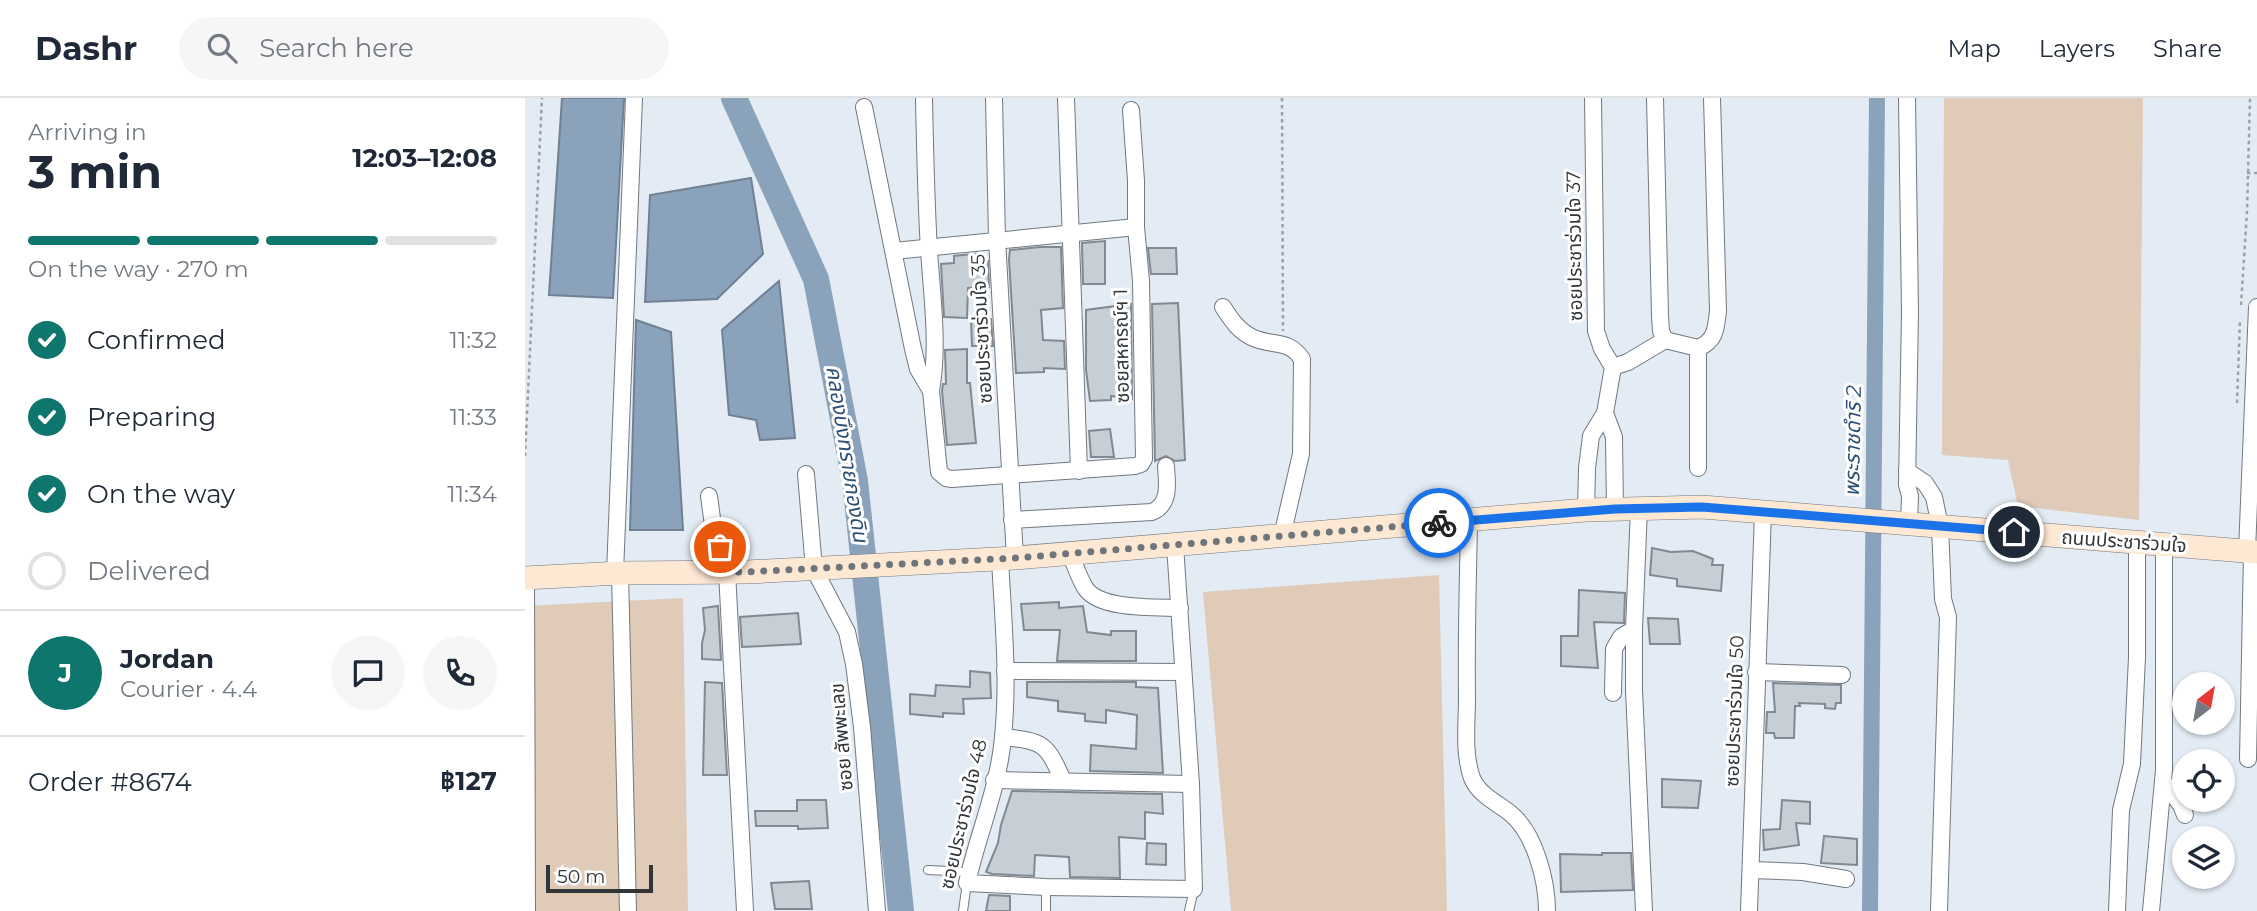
<!DOCTYPE html>
<meta charset="utf-8">
<style>
:root{--surface:#fff;--page:#f6f6f7;--text:#1f2937;--muted:#747a83;--line:#e0e1e3;--accent:#0f766e}
body{margin:0;font-family:Montserrat,"Noto Sans Thai",sans-serif;background:var(--page);color:var(--text);height:100vh;display:flex;flex-direction:column;font-size:26px;white-space:nowrap}
*{box-sizing:border-box;margin:0}
p{font-size:23px;color:var(--muted)}
.icon{flex:none;width:38px;height:38px;fill:none;stroke:currentColor;stroke-width:2;stroke-linecap:round;stroke-linejoin:round}
.map{position:relative;flex:1;overflow:hidden}
.details{display:flex;flex-direction:column;background:var(--surface);width:525px}
.details>*{flex:none}
.needle{width:46px;rotate:31deg}
.fabs{position:absolute;left:1647px;top:574px;display:grid;gap:14px}
.fabs a{display:grid;place-items:center;width:63px;height:63px;border-radius:50%;background:var(--surface);box-shadow:0 2px 5px #0004;font-size:35px}
.scale{position:absolute;left:21px;bottom:18px;width:107px;box-sizing:border-box;padding-left:7px;border:4px solid #323538;border-top:0;font-size:19px;line-height:24px;white-space:nowrap;color:#323538;-webkit-text-stroke:5px #fff;paint-order:stroke}
.pin{position:absolute;display:grid;place-items:center;width:60px;height:60px;color:#fff;margin:-30px;border:4px solid #fff;border-radius:50%;box-shadow:0 2px 7px #0007}
.courier{position:absolute;display:grid;place-items:center;width:70px;height:70px;margin:-35px;border:5px solid #1a73e8;border-radius:50%;background:#fff;color:#222;box-shadow:0 2px 9px #0007}
.summary em{font-style:normal;font-weight:700}
.summary div{display:flex;flex-direction:column-reverse}
.summary{display:flex;align-items:center;justify-content:space-between;height:119px;padding:0 28px}
h1{font-size:46px;font-weight:700;line-height:52px}
.bar{display:grid;grid-template-columns:repeat(4,1fr);gap:10px 7px;align-content:center;height:84px;padding:0 28px}
.bar i{height:9px;border-radius:5px;background:var(--line)}
.bar .active{background:var(--accent)}
.bar p{grid-column:span 4}
.line{display:flex;align-items:center;gap:18px;padding:0 28px;border-top:2px solid var(--line)}
.line div{flex:1}
.round{display:grid;place-items:center;flex:none;width:74px;height:74px;border-radius:37px;background:var(--page)}
ol{padding:0 28px;list-style:none}
li{display:flex;align-items:center;gap:21px;height:77px}
li p{margin-inline-start:auto}
li .icon{padding:7px;border-radius:50%;background:var(--accent);color:#fff;stroke-width:4}
li:last-child{color:var(--muted)}
li i{width:38px;height:38px;border:4px solid var(--line);border-radius:50%}
header{display:flex;align-items:center;gap:42px;box-sizing:border-box;height:98px;padding:0 35px;background:var(--surface);border-bottom:2px solid var(--line)}
header strong{font-size:33px}
nav{display:flex;gap:38px;margin-inline-start:auto;font-size:24px}
.search{width:490px;height:63px;background:var(--page);display:flex;align-items:center;gap:18px;box-sizing:border-box;padding:0 24px;border-radius:38px;color:var(--muted);font-size:26px}
main{display:flex;flex:1;min-height:0}
.map>svg:first-child{display:block}
.green{fill:#e0cab8}
.water{fill:#8ba2bb;stroke:#708194;stroke-width:2}
.lines{fill:none;stroke-linecap:round;stroke-linejoin:round}
.canal{stroke:#8ba2bb;stroke-width:16}
.river{stroke:#8ba2bb;stroke-width:26}
.building{fill:#c6ced6;stroke:#828991;stroke-width:2}
.service-casing{stroke:#71787f;stroke-width:10}
.minor-casing{stroke:#71787f;stroke-width:18}
.secondary-casing{stroke:#71787f;stroke-width:24}
.path{stroke:#9ca1a8;stroke-width:2.5;stroke-dasharray:3.5 3.5;stroke-linecap:butt}
.service{stroke:#fff;stroke-width:8}
.minor{stroke:#fff;stroke-width:16}
.secondary{stroke:#fde8d4;stroke-width:23}
.done{stroke:#70757a;stroke-width:7;stroke-dasharray:0 12.6}
.route{stroke:#1a73e8;stroke-width:9}
.labels{text-anchor:middle;stroke-width:6;stroke-linejoin:round;paint-order:stroke}
.street-label{font-size:19px;fill:#323538;stroke:#fff}
.water-label{font-size:21px;font-style:italic;fill:#2c5075;stroke:#fff}
</style>
<header>
<strong>Dashr</strong>
<div class="search"><svg class="icon" aria-label="search" viewBox="0 0 24 24"><circle cx="10" cy="10" r="6"/><path d="M15 15l6 6"/></svg>Search here</div>
<nav><a>Map</a><a>Layers</a><a>Share</a></nav>
</header>
<main>
<section class="details">
<div class="summary"><div><h1>3 min</h1><p>Arriving in</p></div><em>12:03–12:08</em></div>
<div class="bar"><i class="active"></i><i class="active"></i><i class="active"></i><i></i><p>On the way · 270 m</p></div>
<ol>
<li><svg class="icon" aria-label="check" viewBox="0 0 24 24"><path d="M5 12l5 5 9-10"/></svg>Confirmed<p>11:32</p></li>
<li><svg class="icon" aria-label="check" viewBox="0 0 24 24"><path d="M5 12l5 5 9-10"/></svg>Preparing<p>11:33</p></li>
<li><svg class="icon" aria-label="check" viewBox="0 0 24 24"><path d="M5 12l5 5 9-10"/></svg>On the way<p>11:34</p></li>
<li><i></i>Delivered</li>
</ol>
<div class="line" style="height:126px"><b class="round" style="background:var(--accent);color:#fff">J</b><div><b>Jordan</b><p>Courier · 4.4</p></div><a class="round"><svg class="icon" aria-label="chat" viewBox="0 0 24 24"><path d="M4 5h16v11H9l-5 4z"/></svg></a><a class="round"><svg class="icon" aria-label="phone" viewBox="0 0 24 24"><path d="M5 4h4l2 5-3 2q2 4 5 5l2-3 5 2v4C11 20 4 13 5 4z"/></svg></a></div>
<div class="line" style="height:91px"><div>Order #8674</div><b>฿127</b></div>
</section>
<div class="map">
<svg width="1732" height="813" viewBox="0 0 1732 813">
<rect width="100%" height="100%" fill="#e3ebf4"/>
<g class="green">
<polygon points="1419,0 1618,0 1614,422 1493,408 1483,362 1417,357"/>
<polygon points="914,477 922,813 706,813 678,494"/>
<polygon points="158,500 163,813 0,813 0,508"/>
</g>
<g class="water">
<polygon points="37,0 99,0 88,200 24,197"/>
<polygon points="226,80 238,156 192,201 120,204 125,97"/>
<polygon points="254,183 270,340 235,342 231,322 204,317 197,232"/>
<polygon points="111,222 146,234 158,432 105,432"/>
</g>
<g class="lines">
<polyline class="canal" points="1345,813 1352,0"/>
<polyline class="river" points="209,0 291,181 330,383 376,813"/>
</g>
<g class="building">
<polygon points="580,143 580,186 558,186 557,145"/>
<polygon points="515,149 536,149 538,210 516,212 518,242 539,243 540,271 519,270 519,274 491,275 484,161 485,152"/>
<polygon points="623,150 651,150 652,176 626,176"/>
<polygon points="457,155 457,163 463,163 464,189 443,190 442,220 419,219 416,166 429,165 429,158"/>
<polygon points="653,205 660,362 650,363 641,358 630,363 627,206"/>
<polygon points="606,206 607,301 586,298 586,302 565,303 561,272 561,212"/>
<polygon points="446,221 466,221 468,248 447,248"/>
<polygon points="442,251 442,285 445,285 451,345 422,347 417,293 418,286 421,286 420,252"/>
<polygon points="585,331 589,359 566,359 564,333"/>
<polygon points="1127,450 1146,454 1168,453 1188,461 1187,467 1198,467 1196,493 1152,488 1152,481 1125,477"/>
<polygon points="1054,492 1100,495 1099,525 1069,524 1073,570 1036,568 1036,538 1053,538"/>
<polygon points="534,504 534,510 558,508 562,534 586,537 586,533 611,533 611,563 532,563 535,532 499,532 496,506"/>
<polygon points="193,508 196,562 177,561 177,545 180,532 178,510"/>
<polygon points="273,515 276,546 217,549 215,519"/>
<polygon points="1123,520 1153,521 1155,546 1125,546"/>
<polygon points="445,573 465,575 466,600 438,601 439,616 418,615 418,619 385,616 385,596 410,598 411,587 445,589"/>
<polygon points="180,584 197,585 202,677 178,677"/>
<polygon points="502,584 611,584 611,589 633,590 638,675 565,673 566,647 611,651 612,617 581,612 581,625 560,623 560,616 533,613 533,603 502,599"/>
<polygon points="1248,585 1316,587 1316,605 1311,605 1310,611 1300,610 1300,606 1274,605 1275,608 1270,608 1269,640 1250,640 1249,635 1241,635 1242,614 1250,614"/>
<polygon points="1137,681 1176,683 1173,710 1137,709"/>
<polygon points="487,693 637,696 638,716 620,714 620,741 594,739 595,780 545,779 544,759 510,757 509,778 467,776 461,774 473,745 476,727"/>
<polygon points="272,702 301,702 303,730 273,731 273,728 231,728 230,713 272,713"/>
<polygon points="1257,702 1285,704 1285,726 1271,725 1274,747 1239,752 1238,732 1255,731"/>
<polygon points="1299,738 1332,741 1332,767 1296,765"/>
<polygon points="622,745 641,746 641,767 621,766"/>
<polygon points="1077,755 1106,755 1108,792 1036,794 1035,756 1077,757"/>
<polygon points="284,783 287,811 250,811 246,785"/>
<polygon points="464,797 485,798 485,813 461,813"/>
</g>
<g class="lines">
<defs>
<g id="service">
<polyline points="403,772 444,774"/>
<polyline points="521,789 521,813"/>
<polyline points="438,813 442,785"/>
<polyline points="664,813 669,791"/>
</g>
<g id="minor">
<path d="M399 0C400 51 401 102 404 152 407 199 414 247 406 293"/>
<polyline points="469,0 472,141 490,460"/>
<polyline points="541,0 554,373"/>
<polyline points="1382,0 1385,214 1382,387 1385,398 1384,426"/>
<polyline points="339,9 388,251 393,271 406,293 414,374 421,380 427,381 610,368 616,366 619,361 616,183 611,129 611,83 606,12"/>
<polyline points="369,153 611,129"/>
<path d="M698 209C707 223 715 235 731 241 751 248 764 242 777 261L776 356 757 438"/>
<polyline points="1140,242 1173,250 1173,370"/>
<path d="M1173 250C1191 243 1191 230 1193 213L1187 0"/>
<polyline points="1088,269 1103,264 1140,242 1136,233 1135,218 1130,0"/>
<polyline points="1080,315 1089,339 1090,411"/>
<polyline points="1382,373 1400,385 1409,399 1415,428 1418,501 1423,519 1414,813"/>
<polyline points="281,376 289,471 322,534 329,566 337,629 352,813"/>
<polyline points="184,398 189,435 200,460 202,474 220,813"/>
<polyline points="1114,410 1109,531 1109,592 1119,813"/>
<polyline points="1061,412 1062,370 1066,338 1080,315 1088,269 1077,251 1071,233 1068,0"/>
<path d="M487 422 627 414C646 406 642 385 641 368"/>
<path d="M944 423C943 482 941 541 942 600 942 625 938 655 947 680 954 697 971 704 985 715 1010 735 1022 783 1022 813"/>
<polyline points="1722,453 1732,209"/>
<path d="M545 456C550 466 554 481 561 491 576 512 631 509 655 510"/>
<path d="M475 461C478 520 484 580 478 639 474 688 453 736 442 785L521 789 669 791 666 686 650 447"/>
<polyline points="90,475 109,0"/>
<polyline points="95,475 103,813"/>
<polyline points="1,480 2,813"/>
<polyline points="480,573 658,574"/>
<polyline points="1231,574 1317,577"/>
<polyline points="1088,595 1089,551 1096,539 1109,531"/>
<path d="M478 639C518 643 522 645 538 683"/>
<polyline points="1723,661 1727,453"/>
<polyline points="469,682 666,686"/>
<polyline points="1638,683 1656,707 1660,717"/>
<polyline points="1226,772 1278,774 1321,781"/>
<polyline points="1224,813 1238,414"/>
<polyline points="1592,813 1596,712 1607,666 1612,559 1612,444"/>
<polyline points="1626,813 1639,672 1639,446"/>
</g>
<polyline id="secondary" points="0,480 95,475 222,474 490,460 1061,412 1177,409 1732,454"/>
</defs>
<use href="#service" class="service-casing"/>
<use href="#minor" class="minor-casing"/>
<use href="#secondary" class="secondary-casing"/>
<g class="path">
<polyline points="757,0 758,233"/>
<polyline points="1722,75 1732,75"/>
<polyline points="1716,207 1722,113 1725,0"/>
<polyline points="1712,305 1715,221"/>
<polyline points="0,358 17,0"/>
</g>
<use href="#service" class="service"/>
<use href="#minor" class="minor"/>
<use href="#secondary" class="secondary"/>
</g>
<g class="lines">
<polyline class="done" points="195,449 200,460 202,474 222,474 490,460 914,425"/>
<polyline class="route" points="914,425 1090,411 1177,409 1489,434"/>
</g>
<g class="labels">
<g class="street-label">
<text transform="translate(1049 148) rotate(-91)" y="7">ซอยประชาร่วมใจ 37</text>
<text transform="translate(456 231) rotate(-93)" y="7">ซอยประชาร่วมใจ 35</text>
<text transform="translate(596 248) rotate(-91)" y="7">ซอยสหกรณ์ฯ 1</text>
<text transform="translate(1599 443) rotate(4)" y="7">ถนนประชาร่วมใจ</text>
<text transform="translate(1209 613) rotate(-88)" y="7">ซอยประชาร่วมใจ 50</text>
<text transform="translate(316 639) rotate(-95)" y="7">ซอย สัพพะเลข</text>
<text transform="translate(438 716) rotate(-77)" y="7">ซอยประชาร่วมใจ 48</text>
</g>
<g class="water-label">
<text transform="translate(1328 343) rotate(-89)" y="7">พระราชดำริ 2</text>
<text transform="translate(322 356) rotate(81)" y="7">คลองบึงทรายกองดิน</text>
</g>
</g>
</svg>
<div class="fabs">
<a><svg class="needle" viewBox="-14 -14 28 28"><path d="M0-13l5 13h-10z" fill="#e53935"/><path d="M0 13l5-13h-10z" fill="#747a83"/></svg></a>
<a><svg class="icon" aria-label="locate" viewBox="0 0 24 24"><circle cx="12" cy="12" r="6"/><path d="M12 2v4M12 18v4M2 12h4M18 12h4"/></svg></a>
<a><svg class="icon" aria-label="layers" viewBox="0 0 24 24"><path d="M12 4l9 5-9 5-9-5zM3 14l9 5 9-5"/></svg></a>
</div>
<div class="scale">50 m</div>
<div class="pin" style="left:195px;top:449px;background:#ea580c"><svg class="icon" aria-label="bag" viewBox="0 0 24 24"><path d="M5 8h14l-1 12H6zM9 8a3 3 0 0 1 6 0"/></svg></div>
<div class="pin" style="left:1489px;top:434px;background:#1f2937"><svg class="icon" aria-label="home" viewBox="0 0 24 24"><path d="M3 11l9-7 9 7M6 9v11h12V9"/></svg></div>
<div class="courier" style="left:914px;top:425px"><svg class="icon" aria-label="bike" viewBox="0 0 24 24"><circle cx="6" cy="16" r="4"/><circle cx="18" cy="16" r="4"/><path d="M6 16l4-8h5l3 8M10 8l3 8H6M13 5h3"/></svg></div>
</div>
</main>
